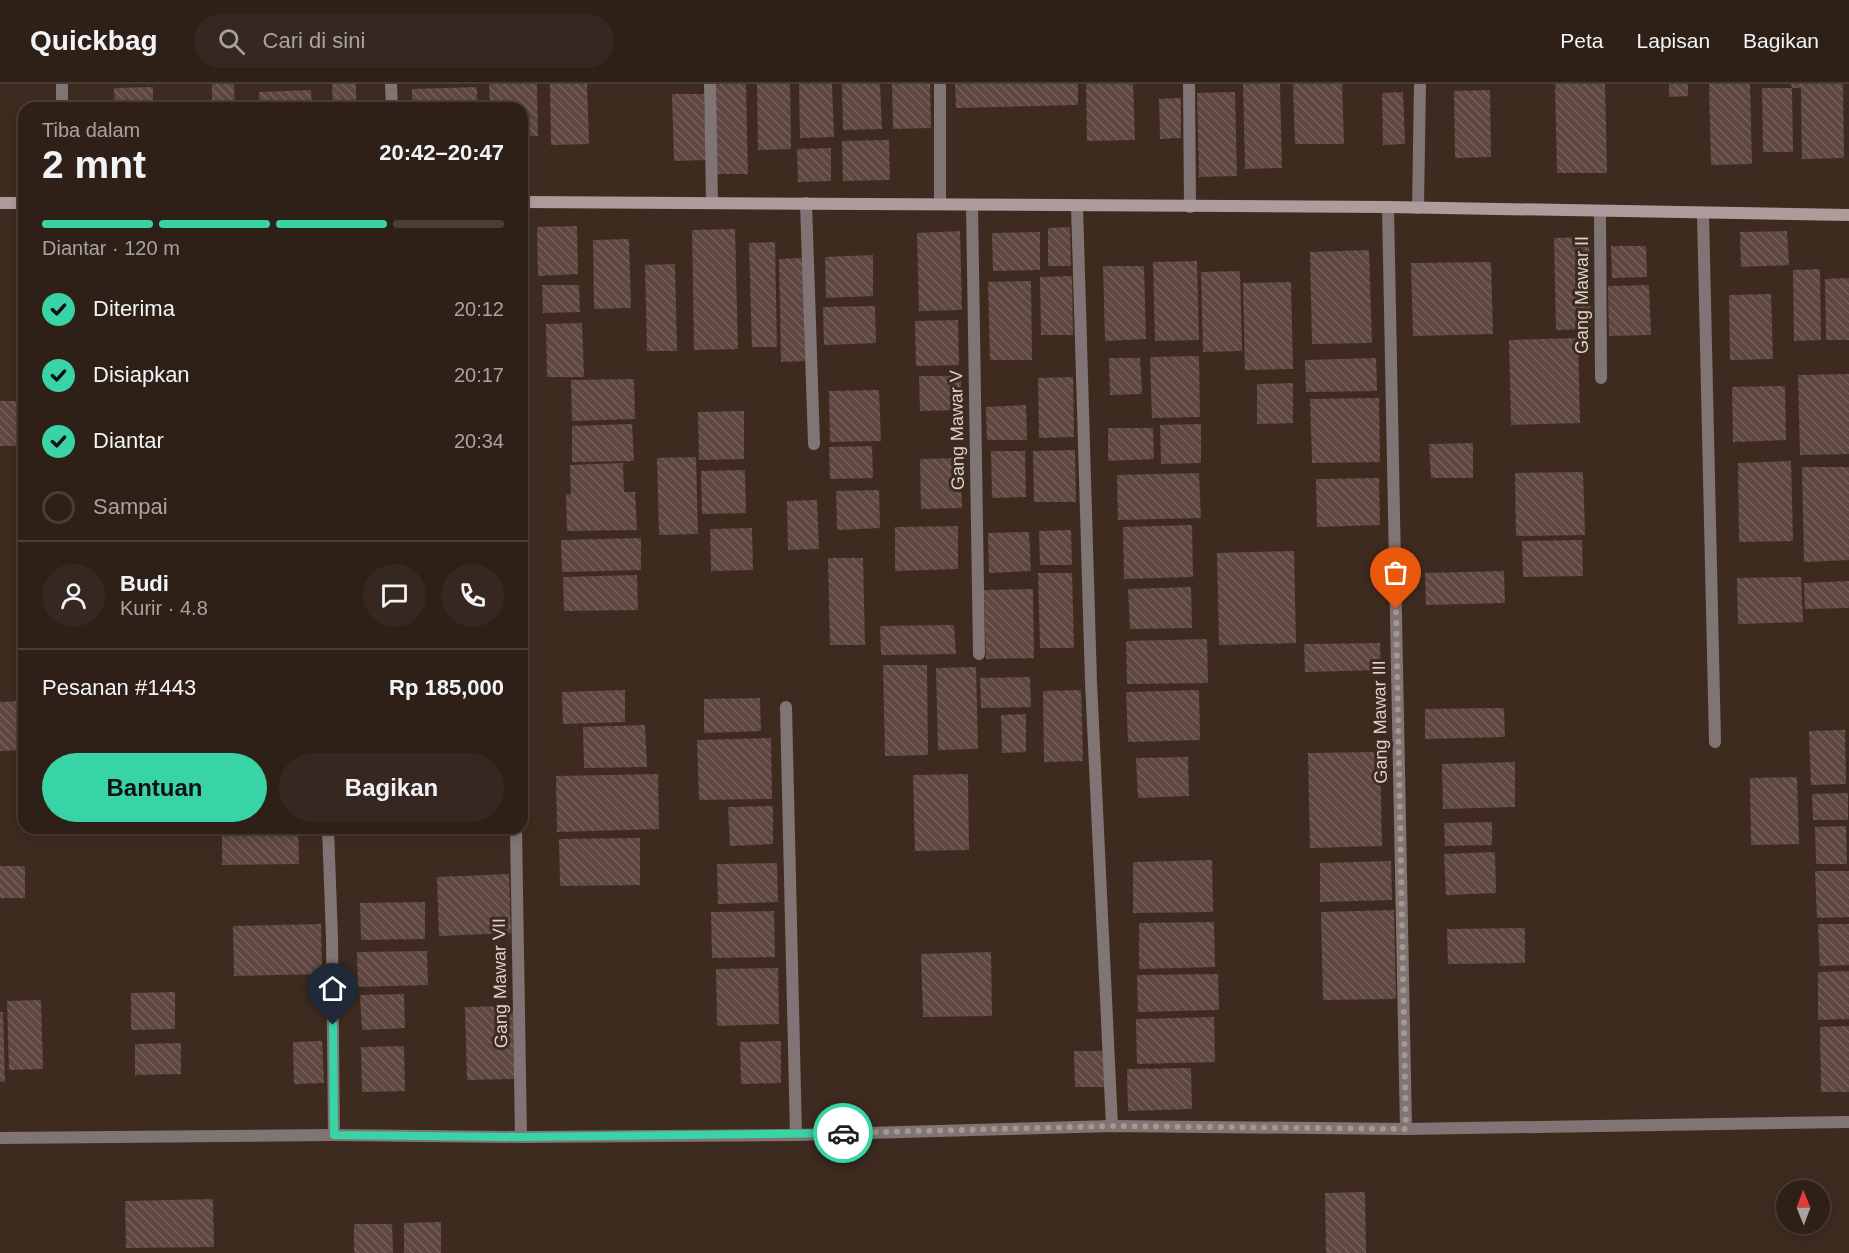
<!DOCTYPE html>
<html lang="id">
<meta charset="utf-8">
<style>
:root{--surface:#2e2017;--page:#362820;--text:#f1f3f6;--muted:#a7a3a1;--line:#493e36;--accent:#39d4a5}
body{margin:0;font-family:Helvetica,sans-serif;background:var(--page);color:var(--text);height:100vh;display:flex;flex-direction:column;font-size:22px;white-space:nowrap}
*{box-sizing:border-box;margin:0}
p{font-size:20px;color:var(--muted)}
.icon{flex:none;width:33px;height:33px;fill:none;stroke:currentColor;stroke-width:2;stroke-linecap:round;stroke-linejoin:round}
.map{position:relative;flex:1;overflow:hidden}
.side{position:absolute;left:18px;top:18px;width:510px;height:732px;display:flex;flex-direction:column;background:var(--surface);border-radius:18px;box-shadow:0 3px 9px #0003,0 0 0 2px var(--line)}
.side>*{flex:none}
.needle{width:39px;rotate:359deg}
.buttons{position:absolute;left:1776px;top:1096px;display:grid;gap:12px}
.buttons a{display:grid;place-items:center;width:54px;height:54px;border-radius:50%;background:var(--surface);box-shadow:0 3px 9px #0003,0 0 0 2px var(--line);font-size:30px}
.pin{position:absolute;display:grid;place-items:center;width:51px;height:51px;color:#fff;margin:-62px -26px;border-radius:50% 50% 50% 0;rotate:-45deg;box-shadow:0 0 6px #0007}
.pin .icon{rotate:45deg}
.courier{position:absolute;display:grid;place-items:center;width:60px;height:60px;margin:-30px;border:4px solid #39d4a5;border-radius:50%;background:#fff;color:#222;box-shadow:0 2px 8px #0007}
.headline em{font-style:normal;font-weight:700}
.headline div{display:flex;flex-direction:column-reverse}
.headline{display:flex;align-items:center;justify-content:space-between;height:102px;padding:0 24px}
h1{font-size:39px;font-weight:700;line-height:45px}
.bar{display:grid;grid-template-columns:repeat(4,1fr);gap:9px 6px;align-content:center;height:72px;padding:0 24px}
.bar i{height:8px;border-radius:4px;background:var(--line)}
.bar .active{background:var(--accent)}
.bar p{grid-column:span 4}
.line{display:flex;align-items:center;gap:15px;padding:0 24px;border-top:2px solid var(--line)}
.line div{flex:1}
.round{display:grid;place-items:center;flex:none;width:63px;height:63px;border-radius:32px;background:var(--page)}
ol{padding:0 24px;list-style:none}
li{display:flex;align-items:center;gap:18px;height:66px}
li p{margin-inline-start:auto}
li .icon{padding:6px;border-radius:50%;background:var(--accent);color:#111;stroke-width:4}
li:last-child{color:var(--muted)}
li i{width:33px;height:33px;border:3px solid var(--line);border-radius:50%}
.action{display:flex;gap:12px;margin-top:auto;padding:12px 24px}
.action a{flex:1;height:69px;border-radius:36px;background:var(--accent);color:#111;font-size:24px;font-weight:700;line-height:69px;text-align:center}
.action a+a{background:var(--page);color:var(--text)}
header{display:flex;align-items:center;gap:36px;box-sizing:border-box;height:84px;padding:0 30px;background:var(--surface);border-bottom:2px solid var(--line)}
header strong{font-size:28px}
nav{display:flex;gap:33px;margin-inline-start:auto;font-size:21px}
.search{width:420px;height:54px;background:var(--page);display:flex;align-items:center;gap:15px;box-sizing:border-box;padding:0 21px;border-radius:33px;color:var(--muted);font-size:22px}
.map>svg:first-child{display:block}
.building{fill:url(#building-back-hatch)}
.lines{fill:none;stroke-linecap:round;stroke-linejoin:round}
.lane{stroke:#817475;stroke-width:12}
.street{stroke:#817475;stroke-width:12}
.secondary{stroke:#af9b9c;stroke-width:12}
.done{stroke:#a7988f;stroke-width:6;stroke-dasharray:0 10.8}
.route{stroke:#39d4a5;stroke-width:8}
.labels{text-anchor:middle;stroke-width:6;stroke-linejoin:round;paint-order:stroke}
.street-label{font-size:18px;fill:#dfd2cb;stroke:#3e2b1f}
</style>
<header>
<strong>Quickbag</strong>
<div class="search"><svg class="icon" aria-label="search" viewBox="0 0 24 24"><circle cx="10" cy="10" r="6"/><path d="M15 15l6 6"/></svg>Cari di sini</div>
<nav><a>Peta</a><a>Lapisan</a><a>Bagikan</a></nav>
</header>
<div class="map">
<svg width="1849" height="1169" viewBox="0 0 1849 1169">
<defs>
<pattern id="building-back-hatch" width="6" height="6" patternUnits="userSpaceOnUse" patternTransform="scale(1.5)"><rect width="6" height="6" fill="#5f4641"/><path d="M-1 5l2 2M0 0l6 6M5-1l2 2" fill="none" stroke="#76605b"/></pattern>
</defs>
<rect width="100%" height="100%" fill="#3e2b1f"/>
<g class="building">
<polygon points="212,0 234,0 235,24 212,24"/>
<polygon points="332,0 356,0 356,24 333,24"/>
<polygon points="489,0 537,0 538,52 522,52 522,24 490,24"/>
<polygon points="550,0 587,0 589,60 551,61"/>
<polygon points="714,0 746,0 748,90 716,90"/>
<polygon points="757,0 790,0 791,65 758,66"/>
<polygon points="799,0 832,0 834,53 800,54"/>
<polygon points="842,0 880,0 882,45 843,46"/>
<polygon points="892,0 930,0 931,44 893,45"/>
<polygon points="955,0 1078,0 1078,21 956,24"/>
<polygon points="1086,0 1133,0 1135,56 1087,57"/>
<polygon points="1243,0 1280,0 1282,84 1245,85"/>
<polygon points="1293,0 1342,0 1344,60 1295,60"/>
<polygon points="1555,0 1605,0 1607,89 1557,89"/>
<polygon points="1669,0 1688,0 1688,12 1669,13"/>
<polygon points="1709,0 1750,0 1752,80 1711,81"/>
<polygon points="1791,0 1843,0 1844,74 1802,75 1801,4 1792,4"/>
<polygon points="153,3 153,24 115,24 114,4"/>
<polygon points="477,3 477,24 412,24 412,5"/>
<polygon points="1762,4 1792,4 1793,68 1763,68"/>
<polygon points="311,6 312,24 260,24 259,8"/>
<polygon points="1490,6 1491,73 1455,74 1454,7"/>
<polygon points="1235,8 1237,92 1199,93 1197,9"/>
<polygon points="1403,8 1405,60 1383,61 1382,9"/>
<polygon points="672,10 704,10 706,76 674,77"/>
<polygon points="1181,14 1181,54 1160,55 1159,15"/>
<polygon points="889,56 890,96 843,97 842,57"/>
<polygon points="831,64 831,97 798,98 797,65"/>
<polygon points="577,142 578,190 538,192 537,143"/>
<polygon points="1070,143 1071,182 1048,182 1048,144"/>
<polygon points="735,145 738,265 694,266 692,146"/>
<polygon points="960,147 962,226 919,227 917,149"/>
<polygon points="1787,147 1789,181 1741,183 1740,148"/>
<polygon points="1040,148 1040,186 993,187 992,149"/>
<polygon points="1589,153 1591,245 1556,246 1554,154"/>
<polygon points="629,155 631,224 594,225 593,156"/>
<polygon points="775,158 777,263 752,263 749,159"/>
<polygon points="1611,162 1646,162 1647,193 1612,194"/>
<polygon points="1369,166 1372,259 1312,260 1310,168"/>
<polygon points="873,171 873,212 826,214 825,173"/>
<polygon points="803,174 805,277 781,278 779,175"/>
<polygon points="1197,177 1199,256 1155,257 1153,178"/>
<polygon points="1491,178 1493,250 1413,252 1411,179"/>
<polygon points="675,180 677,267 647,267 645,181"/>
<polygon points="1103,182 1144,182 1146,255 1105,257"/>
<polygon points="1820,185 1821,256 1794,257 1793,186"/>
<polygon points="1240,187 1242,267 1203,268 1201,188"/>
<polygon points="1072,192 1073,251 1041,251 1040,193"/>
<polygon points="1849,194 1849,256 1826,256 1825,195"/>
<polygon points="1031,197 1032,276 990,276 988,198"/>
<polygon points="1291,198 1293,285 1245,286 1243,199"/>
<polygon points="542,201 579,201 580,228 543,229"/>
<polygon points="1649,201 1651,251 1609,252 1608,202"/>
<polygon points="1771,210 1773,275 1730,276 1729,211"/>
<polygon points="875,222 876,259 824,261 823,223"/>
<polygon points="958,236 959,281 916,282 915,237"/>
<polygon points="582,239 584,293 547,293 546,240"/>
<polygon points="1578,254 1580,339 1511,341 1509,256"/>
<polygon points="1199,272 1200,333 1152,334 1150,273"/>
<polygon points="1109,274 1140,274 1142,310 1110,311"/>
<polygon points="1376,274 1377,307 1306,308 1305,276"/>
<polygon points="1849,290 1849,370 1800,371 1798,291"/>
<polygon points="919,292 961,292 961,326 920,327"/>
<polygon points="1073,293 1074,353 1039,354 1038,294"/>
<polygon points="634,295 635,335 572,337 571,296"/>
<polygon points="1293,299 1293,339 1257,340 1257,300"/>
<polygon points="1785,302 1786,356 1733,358 1732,303"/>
<polygon points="879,306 881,357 830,358 829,307"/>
<polygon points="1379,314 1380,378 1312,379 1310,315"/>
<polygon points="0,317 20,317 21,362 0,362"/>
<polygon points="1026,321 1027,356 987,356 986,323"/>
<polygon points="744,327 744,375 699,376 698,328"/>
<polygon points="632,340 634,377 572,378 572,342"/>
<polygon points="1201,340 1201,379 1161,380 1160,341"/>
<polygon points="1108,344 1153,344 1154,375 1108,377"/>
<polygon points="1473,359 1473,394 1431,394 1429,360"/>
<polygon points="872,362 873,394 830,395 829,363"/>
<polygon points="1075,366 1076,418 1034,418 1033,367"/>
<polygon points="991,367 1025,367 1026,413 992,414"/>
<polygon points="696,373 698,450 659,451 657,374"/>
<polygon points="960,374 962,424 921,425 920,375"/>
<polygon points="1791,377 1793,457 1739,458 1738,379"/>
<polygon points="623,379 624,408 635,408 637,446 567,447 566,410 571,410 570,381"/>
<polygon points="1802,383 1849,383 1849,476 1804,478"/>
<polygon points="745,386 746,429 702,430 701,387"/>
<polygon points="1583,388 1585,451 1516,452 1515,389"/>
<polygon points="1199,389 1201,434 1118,436 1117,391"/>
<polygon points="1379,394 1380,441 1317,443 1316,395"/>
<polygon points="879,406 880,444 837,446 836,407"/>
<polygon points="817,416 819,465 788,466 787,417"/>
<polygon points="1192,441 1193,493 1124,495 1123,443"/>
<polygon points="958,442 958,485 895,487 895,443"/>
<polygon points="752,444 753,486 711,487 710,445"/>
<polygon points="1071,446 1072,481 1040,481 1039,447"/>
<polygon points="1029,448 1031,487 989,489 988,449"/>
<polygon points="641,454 641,486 562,488 561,456"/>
<polygon points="1582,456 1583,492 1523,493 1522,457"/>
<polygon points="1294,467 1296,559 1219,561 1217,469"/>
<polygon points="828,474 863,474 865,561 830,561"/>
<polygon points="1504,487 1505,519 1426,521 1425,489"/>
<polygon points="1038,489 1072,489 1074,564 1040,564"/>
<polygon points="637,491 638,526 564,527 563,493"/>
<polygon points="1801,493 1803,538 1738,540 1737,494"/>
<polygon points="1849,497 1849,524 1805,525 1804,499"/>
<polygon points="1191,503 1192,544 1130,545 1128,505"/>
<polygon points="1033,505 1034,574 986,575 984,506"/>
<polygon points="954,541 956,570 881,571 880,542"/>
<polygon points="1207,555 1208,599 1127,600 1126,557"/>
<polygon points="1380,559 1381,586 1305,588 1304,560"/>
<polygon points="883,581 927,581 928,671 885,672"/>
<polygon points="976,583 978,665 938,666 936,584"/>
<polygon points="1030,593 1031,623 981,624 980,594"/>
<polygon points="625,606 625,638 563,640 562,608"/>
<polygon points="1081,606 1083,677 1044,678 1043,607"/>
<polygon points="1199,606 1200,656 1128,658 1126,608"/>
<polygon points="760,614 761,647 704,649 704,615"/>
<polygon points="24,617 24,666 0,667 0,618"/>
<polygon points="1504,624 1505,653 1425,655 1425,625"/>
<polygon points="1026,630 1026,668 1002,669 1001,631"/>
<polygon points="645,641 647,683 584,684 583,643"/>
<polygon points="1845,646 1846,700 1811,701 1809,647"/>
<polygon points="771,654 772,715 699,716 697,656"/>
<polygon points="1380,668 1382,762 1310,764 1308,669"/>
<polygon points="1188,673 1189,712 1138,714 1136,674"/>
<polygon points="1515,678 1515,723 1443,725 1442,680"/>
<polygon points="658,690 659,745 557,748 556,692"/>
<polygon points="968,690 969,766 915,767 913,691"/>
<polygon points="1797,693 1799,760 1751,761 1750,694"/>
<polygon points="1848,709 1848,736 1813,736 1812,710"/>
<polygon points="773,722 773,760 730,762 728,723"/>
<polygon points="1492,738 1492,761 1445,762 1444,739"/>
<polygon points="1846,742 1847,780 1816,780 1815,743"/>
<polygon points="222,744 298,744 299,780 222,781"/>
<polygon points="640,754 640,801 560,802 559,755"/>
<polygon points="1495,768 1496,809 1446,811 1444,770"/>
<polygon points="1212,776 1213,828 1133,829 1133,778"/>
<polygon points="1391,777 1392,816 1320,818 1320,779"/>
<polygon points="777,779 778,818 718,820 717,780"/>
<rect x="0" y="782" width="25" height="32"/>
<polygon points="1815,787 1849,787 1849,833 1817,834"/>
<polygon points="509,790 511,849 439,852 437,793"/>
<polygon points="425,818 425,855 361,856 360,819"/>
<polygon points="1394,826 1396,915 1323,916 1321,828"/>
<polygon points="774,827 775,873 712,874 711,828"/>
<polygon points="1214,838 1215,883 1139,885 1139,839"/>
<polygon points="321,840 322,890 234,892 233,842"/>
<polygon points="1818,840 1849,840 1849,881 1820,882"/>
<polygon points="1525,844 1525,879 1448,880 1447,845"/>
<polygon points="427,867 428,901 358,903 357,868"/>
<polygon points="991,868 992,932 923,933 921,870"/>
<polygon points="778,884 779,940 717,942 716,885"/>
<polygon points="1849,887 1849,935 1818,936 1818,888"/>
<polygon points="1218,890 1219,926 1138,928 1137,891"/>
<polygon points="175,908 175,945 131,946 131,909"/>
<polygon points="404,910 405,944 362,946 360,911"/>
<polygon points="41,916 43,985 9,986 7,917"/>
<polygon points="513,922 514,995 467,996 465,923"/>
<polygon points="0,928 3,928 5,998 0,998"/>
<polygon points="1214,933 1215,978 1137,980 1136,935"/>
<polygon points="1849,942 1849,1008 1821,1008 1820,943"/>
<polygon points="322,957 324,999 294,1000 293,958"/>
<polygon points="781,957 781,999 741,1000 740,958"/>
<polygon points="181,959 181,990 135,991 135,960"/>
<polygon points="404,962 405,1007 362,1008 361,963"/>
<polygon points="1074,967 1106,967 1107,1003 1075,1003"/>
<polygon points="1191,984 1192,1025 1128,1027 1127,985"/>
<polygon points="1365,1108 1366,1169 1326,1169 1325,1109"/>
<polygon points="213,1115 214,1163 126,1164 125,1117"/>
<polygon points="441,1138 441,1169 404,1169 404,1139"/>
<polygon points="354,1140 392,1140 393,1169 354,1169"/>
</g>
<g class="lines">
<polyline class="lane" points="940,0 940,120"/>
<g class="street">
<polyline points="391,0 392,24"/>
<polyline points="710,0 712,119"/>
<polyline points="1189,0 1190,123"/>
<polyline points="62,24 62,0"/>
<polyline points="806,119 814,360"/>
<polyline points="972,121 979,570"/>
<polyline points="1077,122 1091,598 1112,1042"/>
<polyline points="1388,123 1406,1045"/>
<polyline points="1418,124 1420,0"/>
<polyline points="1600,128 1601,294"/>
<polyline points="1703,130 1715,658"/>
<polyline points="786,623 796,1051"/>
<polyline points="328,744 332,854 334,1051"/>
<polyline points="516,744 521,1053"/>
<polyline points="0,1054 334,1051 521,1053 796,1051 1112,1042 1406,1045 1849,1038"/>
</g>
<g class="secondary">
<polyline points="522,118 1388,123 1849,131"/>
<polyline points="0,119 24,119"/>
</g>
</g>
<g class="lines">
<polyline class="done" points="843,1049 1112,1042 1406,1045 1396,525"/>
<polyline class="route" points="333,941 334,1051 521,1053 843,1049"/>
</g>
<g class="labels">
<g class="street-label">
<text transform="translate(1582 211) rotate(-90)" y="6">Gang Mawar II</text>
<text transform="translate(957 346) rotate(-91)" y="6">Gang Mawar V</text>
<text transform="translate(1380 638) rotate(-91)" y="6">Gang Mawar III</text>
<text transform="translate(500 899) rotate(-91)" y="6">Gang Mawar VII</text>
</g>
</g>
</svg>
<div class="buttons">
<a><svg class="needle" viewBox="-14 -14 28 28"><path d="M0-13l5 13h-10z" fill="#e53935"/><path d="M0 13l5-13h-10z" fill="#a7a3a1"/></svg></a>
</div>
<div class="pin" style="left:1396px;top:525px;background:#ea580c"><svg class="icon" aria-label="bag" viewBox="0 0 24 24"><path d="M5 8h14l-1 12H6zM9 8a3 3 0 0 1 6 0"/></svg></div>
<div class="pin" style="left:333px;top:941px;background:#1f2937"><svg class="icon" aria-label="home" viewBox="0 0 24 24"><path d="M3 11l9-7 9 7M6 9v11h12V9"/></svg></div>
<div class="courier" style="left:843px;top:1049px"><svg class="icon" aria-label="car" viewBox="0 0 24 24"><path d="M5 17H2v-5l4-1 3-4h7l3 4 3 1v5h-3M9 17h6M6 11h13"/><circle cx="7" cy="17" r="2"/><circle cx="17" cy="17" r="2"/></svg></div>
<section class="side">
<div class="headline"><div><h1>2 mnt</h1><p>Tiba dalam</p></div><em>20:42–20:47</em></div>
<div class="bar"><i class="active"></i><i class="active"></i><i class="active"></i><i></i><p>Diantar · 120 m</p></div>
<ol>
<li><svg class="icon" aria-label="check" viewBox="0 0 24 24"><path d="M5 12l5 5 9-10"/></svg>Diterima<p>20:12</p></li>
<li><svg class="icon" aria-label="check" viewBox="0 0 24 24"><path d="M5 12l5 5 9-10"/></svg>Disiapkan<p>20:17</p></li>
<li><svg class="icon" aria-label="check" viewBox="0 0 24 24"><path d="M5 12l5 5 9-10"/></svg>Diantar<p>20:34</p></li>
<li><i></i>Sampai</li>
</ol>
<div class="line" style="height:108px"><a class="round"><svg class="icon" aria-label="person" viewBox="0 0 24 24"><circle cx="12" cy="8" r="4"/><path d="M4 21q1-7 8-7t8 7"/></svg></a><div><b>Budi</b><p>Kurir · 4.8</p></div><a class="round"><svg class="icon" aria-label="chat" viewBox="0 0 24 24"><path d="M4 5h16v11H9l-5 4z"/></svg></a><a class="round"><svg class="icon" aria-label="phone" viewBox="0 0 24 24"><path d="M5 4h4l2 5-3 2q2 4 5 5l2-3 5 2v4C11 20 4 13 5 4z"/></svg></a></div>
<div class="line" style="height:78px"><div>Pesanan #1443</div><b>Rp 185,000</b></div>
<div class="action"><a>Bantuan</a><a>Bagikan</a></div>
</section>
</div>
